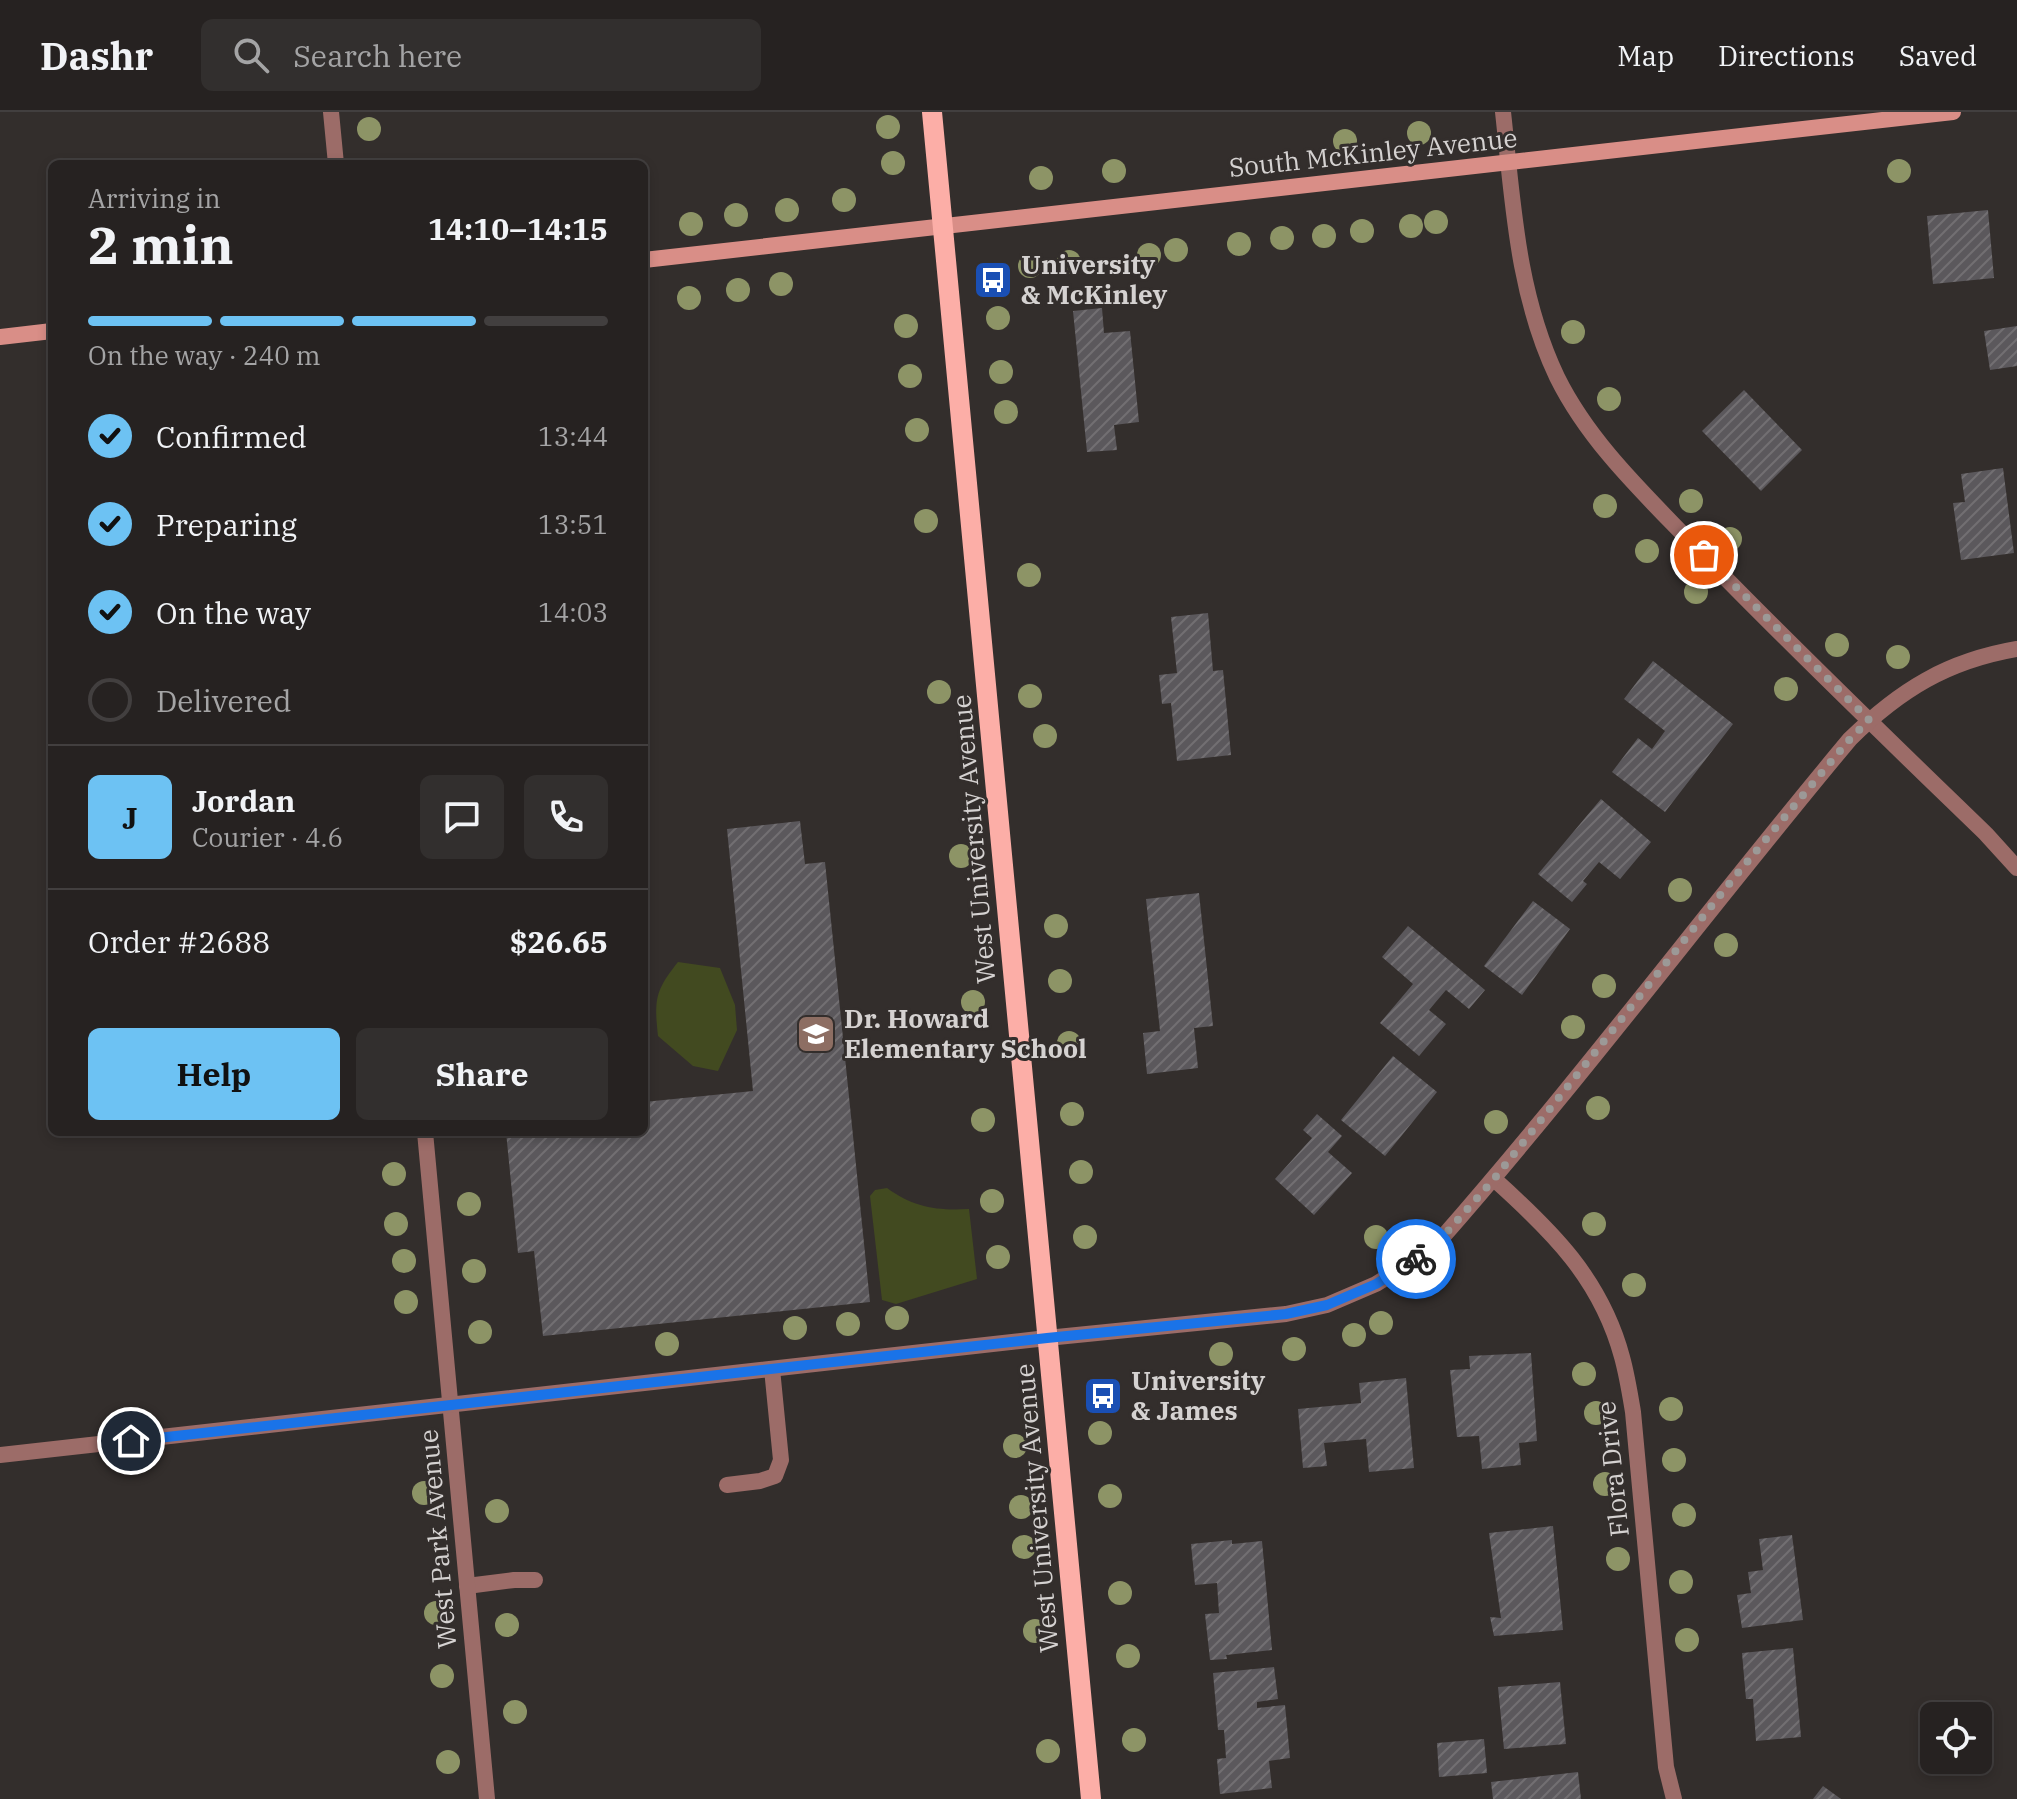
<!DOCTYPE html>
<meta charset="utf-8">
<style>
:root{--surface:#262221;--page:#322f2e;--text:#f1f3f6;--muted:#a4a4a5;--line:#423f3f;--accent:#6dc2f3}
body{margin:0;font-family:"IBM Plex Serif",serif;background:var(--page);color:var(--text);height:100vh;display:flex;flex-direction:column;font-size:30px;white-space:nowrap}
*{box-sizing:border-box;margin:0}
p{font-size:26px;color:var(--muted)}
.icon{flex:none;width:44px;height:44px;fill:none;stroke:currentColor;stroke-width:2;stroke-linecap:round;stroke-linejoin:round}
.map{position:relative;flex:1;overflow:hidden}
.sheet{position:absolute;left:48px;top:48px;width:600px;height:976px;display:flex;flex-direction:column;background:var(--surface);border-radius:12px;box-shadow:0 4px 12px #0003,0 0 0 2px var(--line)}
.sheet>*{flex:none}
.fabs{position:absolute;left:1920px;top:1590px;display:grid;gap:16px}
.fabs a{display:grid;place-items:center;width:72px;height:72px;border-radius:12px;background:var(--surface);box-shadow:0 4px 12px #0003,0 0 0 2px var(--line);font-size:40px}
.pin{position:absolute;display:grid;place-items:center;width:68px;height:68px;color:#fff;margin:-34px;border:4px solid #fff;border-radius:50%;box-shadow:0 2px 8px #0007}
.courier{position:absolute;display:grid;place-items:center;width:80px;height:80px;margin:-40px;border:6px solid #1a73e8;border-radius:50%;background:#fff;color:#222;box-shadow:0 2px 10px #0007}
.overview em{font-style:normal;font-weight:800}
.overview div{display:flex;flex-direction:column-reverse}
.overview{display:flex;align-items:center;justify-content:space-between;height:136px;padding:0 40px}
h1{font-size:52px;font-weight:800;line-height:60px}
.bar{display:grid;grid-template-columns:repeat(4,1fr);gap:12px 8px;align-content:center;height:96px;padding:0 40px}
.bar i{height:10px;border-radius:6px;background:var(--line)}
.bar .selected{background:var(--accent)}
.bar p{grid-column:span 4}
.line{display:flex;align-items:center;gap:20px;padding:0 40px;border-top:2px solid var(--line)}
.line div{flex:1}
.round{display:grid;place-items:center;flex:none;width:84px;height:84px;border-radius:12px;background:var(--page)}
ol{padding:0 40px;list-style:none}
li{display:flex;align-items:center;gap:24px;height:88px}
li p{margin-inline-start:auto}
li .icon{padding:8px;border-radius:50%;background:var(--accent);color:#111;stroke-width:4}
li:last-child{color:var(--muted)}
li i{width:44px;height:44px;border:4px solid var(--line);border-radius:50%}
.button{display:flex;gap:16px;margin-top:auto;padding:16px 40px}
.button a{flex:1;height:92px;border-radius:12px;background:var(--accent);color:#111;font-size:32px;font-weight:800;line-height:92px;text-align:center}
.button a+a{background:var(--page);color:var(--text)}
header{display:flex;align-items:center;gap:48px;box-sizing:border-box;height:112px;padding:0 40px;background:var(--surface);border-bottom:2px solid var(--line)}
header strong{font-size:38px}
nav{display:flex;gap:44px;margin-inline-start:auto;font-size:28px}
.search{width:560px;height:72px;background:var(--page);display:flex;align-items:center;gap:20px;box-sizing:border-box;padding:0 28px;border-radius:12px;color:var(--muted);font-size:30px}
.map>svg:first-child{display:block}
.park{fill:#424a20}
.building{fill:url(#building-hatch)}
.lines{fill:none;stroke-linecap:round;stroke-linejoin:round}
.lane{stroke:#9c6c68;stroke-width:16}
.street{stroke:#9c6c68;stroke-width:16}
.secondary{stroke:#d98e87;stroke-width:16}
.primary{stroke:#fcaea7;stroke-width:20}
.tree{fill:#8d9466}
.done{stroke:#9c9997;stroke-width:8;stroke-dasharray:0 14.4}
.route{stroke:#1a73e8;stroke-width:10}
.labels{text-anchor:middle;stroke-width:6;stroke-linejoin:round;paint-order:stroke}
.street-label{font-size:26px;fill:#d5d2d1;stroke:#332e2c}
.poi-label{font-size:26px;font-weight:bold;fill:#d5d2d1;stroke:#332e2c;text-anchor:start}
</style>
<header>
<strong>Dashr</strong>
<div class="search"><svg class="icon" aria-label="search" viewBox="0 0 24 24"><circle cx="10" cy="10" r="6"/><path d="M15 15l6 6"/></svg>Search here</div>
<nav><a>Map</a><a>Directions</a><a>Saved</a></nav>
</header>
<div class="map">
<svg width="2017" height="1687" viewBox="0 0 2017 1687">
<defs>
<pattern id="building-hatch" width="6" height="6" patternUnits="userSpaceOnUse" patternTransform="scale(2)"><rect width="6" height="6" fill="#5b585c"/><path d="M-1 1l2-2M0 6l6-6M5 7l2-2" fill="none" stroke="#726f72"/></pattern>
</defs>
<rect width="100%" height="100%" fill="#332e2c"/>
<g class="park">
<path d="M678 850 720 856 735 893 737 918 718 959 693 954 658 924C654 887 655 879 678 850Z"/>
<path d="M887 1076C913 1095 937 1099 969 1097L977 1167 896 1192 882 1188 870 1084 875 1078Z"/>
</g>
<g class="building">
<polygon points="1988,98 1994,166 1933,172 1927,104"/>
<polygon points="1102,196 1104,221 1130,219 1139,310 1114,313 1117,338 1087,340 1073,199"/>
<polygon points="2017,214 2017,254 1990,258 1984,219"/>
<polygon points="1744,278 1802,338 1761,379 1702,319"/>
<polygon points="2003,356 2014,441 1961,448 1953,391 1965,390 1961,362"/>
<polygon points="1208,501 1213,559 1223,558 1231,643 1177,649 1171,591 1162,592 1159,563 1177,561 1171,505"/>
<polygon points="1653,549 1733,612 1665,700 1612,660 1638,626 1652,637 1665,619 1624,587"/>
<polygon points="1601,687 1651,730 1620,767 1599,750 1583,769 1587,772 1572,790 1538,762"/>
<polygon points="800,709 805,752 825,750 870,1190 543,1224 534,1139 518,1141 506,1020 644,1020 644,990 753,979 727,717"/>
<polygon points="1199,781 1213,914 1194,916 1198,956 1147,962 1143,921 1160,919 1146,787"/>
<polygon points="1533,789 1570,817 1522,883 1484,854"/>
<polygon points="1408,814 1485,878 1469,897 1446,878 1429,898 1446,912 1419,944 1380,911 1413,872 1382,845"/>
<polygon points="1393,944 1437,980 1385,1044 1341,1008"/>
<polygon points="1317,1002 1342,1024 1328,1040 1352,1061 1314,1103 1275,1067 1312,1026 1303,1018"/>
<polygon points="1531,1241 1537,1329 1519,1331 1521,1353 1482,1357 1479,1324 1457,1325 1450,1258 1470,1257 1469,1244"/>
<polygon points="1406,1266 1414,1356 1369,1360 1366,1327 1324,1331 1327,1354 1303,1356 1298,1297 1361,1291 1359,1271"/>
<polygon points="1553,1414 1563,1518 1494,1524 1490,1505 1501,1506 1489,1421"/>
<polygon points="1792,1423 1803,1508 1742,1516 1737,1483 1751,1481 1748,1460 1763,1458 1759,1427"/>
<polygon points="1232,1428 1232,1432 1262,1429 1272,1538 1226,1543 1227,1547 1210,1548 1205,1502 1219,1501 1217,1471 1195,1473 1191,1432"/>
<polygon points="1793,1536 1801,1625 1756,1629 1753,1587 1746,1587 1742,1541"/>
<polygon points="1274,1555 1278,1587 1257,1590 1257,1596 1285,1593 1290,1646 1269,1649 1272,1676 1220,1682 1217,1647 1226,1646 1224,1618 1218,1618 1213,1561"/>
<polygon points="1560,1570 1566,1632 1504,1637 1498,1575"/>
<polygon points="1484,1627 1487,1661 1439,1665 1437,1631"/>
<polygon points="1578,1660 1581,1687 1493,1687 1491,1670"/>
<polygon points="1823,1674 1841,1687 1813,1687"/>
</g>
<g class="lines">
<g class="lane">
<polyline points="727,1373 760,1369 775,1364 781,1348 772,1257"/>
<polyline points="467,1474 514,1468 535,1468"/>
</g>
<g class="street">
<polyline points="331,0 336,52"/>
<path d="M1503 0C1513 91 1517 181 1557 265 1591 334 1650 387 1702 442 1795 538 1891 630 1986 722L2017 756"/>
<polyline points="425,1020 487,1687"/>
<path d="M1494 1067C1552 1119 1601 1167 1622 1245 1627 1263 1630 1282 1633 1300L1666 1655 1674 1687"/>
<path d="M0 1343 1047 1226 1286 1202 1327 1193 1376 1172 1421 1144 1441 1127C1583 965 1712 792 1850 627 1900 578 1947 549 2017 537"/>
</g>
<g class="secondary">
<polyline points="644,148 1953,0"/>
<polyline points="0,225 52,219"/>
</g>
<polyline class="primary" points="932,0 1091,1687"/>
</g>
<g class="tree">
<circle cx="888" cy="15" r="12"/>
<circle cx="369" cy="17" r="12"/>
<circle cx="1419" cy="21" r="12"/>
<circle cx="1345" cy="29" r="12"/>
<circle cx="893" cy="51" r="12"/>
<circle cx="1114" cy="59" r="12"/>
<circle cx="1899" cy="59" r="12"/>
<circle cx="1041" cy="66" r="12"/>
<circle cx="844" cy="88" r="12"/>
<circle cx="787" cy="98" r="12"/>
<circle cx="736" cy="103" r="12"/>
<circle cx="1436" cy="110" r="12"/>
<circle cx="691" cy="112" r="12"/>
<circle cx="1411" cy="114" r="12"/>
<circle cx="1362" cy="119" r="12"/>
<circle cx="1324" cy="124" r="12"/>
<circle cx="1282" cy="126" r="12"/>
<circle cx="1239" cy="132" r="12"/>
<circle cx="1176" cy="138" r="12"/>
<circle cx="1149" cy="143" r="12"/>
<circle cx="1069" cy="150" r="12"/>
<circle cx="1030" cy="154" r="12"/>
<circle cx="781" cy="172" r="12"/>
<circle cx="738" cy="178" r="12"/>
<circle cx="689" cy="186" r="12"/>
<circle cx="998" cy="206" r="12"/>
<circle cx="906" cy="214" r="12"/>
<circle cx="1573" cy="220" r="12"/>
<circle cx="1001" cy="260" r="12"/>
<circle cx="910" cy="264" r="12"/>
<circle cx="1609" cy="287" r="12"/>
<circle cx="1006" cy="300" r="12"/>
<circle cx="917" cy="318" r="12"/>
<circle cx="1691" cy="389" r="12"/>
<circle cx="1605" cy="394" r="12"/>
<circle cx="926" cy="409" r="12"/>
<circle cx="1730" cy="427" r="12"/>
<circle cx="1647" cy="439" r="12"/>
<circle cx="1029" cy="463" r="12"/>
<circle cx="1696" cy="480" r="12"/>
<circle cx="1837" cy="533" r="12"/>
<circle cx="1898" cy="545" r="12"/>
<circle cx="1786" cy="577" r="12"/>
<circle cx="939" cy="580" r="12"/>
<circle cx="1030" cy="584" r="12"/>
<circle cx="1045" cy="624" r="12"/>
<circle cx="961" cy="744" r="12"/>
<circle cx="1680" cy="778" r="12"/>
<circle cx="1056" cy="814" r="12"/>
<circle cx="1726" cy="833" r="12"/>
<circle cx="1060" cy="869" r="12"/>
<circle cx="1604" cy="874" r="12"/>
<circle cx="973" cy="890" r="12"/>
<circle cx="1573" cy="915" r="12"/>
<circle cx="1069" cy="931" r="12"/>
<circle cx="1598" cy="996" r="12"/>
<circle cx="1072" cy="1002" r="12"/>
<circle cx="983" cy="1008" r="12"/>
<circle cx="1496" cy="1010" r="12"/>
<circle cx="1081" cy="1060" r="12"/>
<circle cx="394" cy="1062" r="12"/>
<circle cx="992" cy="1089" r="12"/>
<circle cx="469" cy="1092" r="12"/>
<circle cx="396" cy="1112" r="12"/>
<circle cx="1594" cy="1112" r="12"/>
<circle cx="1085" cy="1125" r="12"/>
<circle cx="1376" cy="1125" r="12"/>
<circle cx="998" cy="1145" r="12"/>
<circle cx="404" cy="1149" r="12"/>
<circle cx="474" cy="1159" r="12"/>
<circle cx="1634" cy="1173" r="12"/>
<circle cx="406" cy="1190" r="12"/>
<circle cx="897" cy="1206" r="12"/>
<circle cx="1381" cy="1211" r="12"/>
<circle cx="848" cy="1212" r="12"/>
<circle cx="795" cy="1216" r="12"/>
<circle cx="480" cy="1220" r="12"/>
<circle cx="1354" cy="1223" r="12"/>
<circle cx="667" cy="1232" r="12"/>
<circle cx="1294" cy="1237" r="12"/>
<circle cx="1221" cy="1242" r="12"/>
<circle cx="1584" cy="1262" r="12"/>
<circle cx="1671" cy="1297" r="12"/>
<circle cx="1596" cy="1301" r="12"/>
<circle cx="1100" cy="1321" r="12"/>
<circle cx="1015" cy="1334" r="12"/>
<circle cx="1674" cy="1348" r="12"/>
<circle cx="1605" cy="1372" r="12"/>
<circle cx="424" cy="1381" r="12"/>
<circle cx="1110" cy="1384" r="12"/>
<circle cx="1021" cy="1395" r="12"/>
<circle cx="497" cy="1399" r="12"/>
<circle cx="1684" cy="1403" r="12"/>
<circle cx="1024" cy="1435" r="12"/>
<circle cx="1618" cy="1447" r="12"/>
<circle cx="1681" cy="1470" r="12"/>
<circle cx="1120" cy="1481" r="12"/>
<circle cx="436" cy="1501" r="12"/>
<circle cx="507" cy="1513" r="12"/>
<circle cx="1035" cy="1519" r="12"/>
<circle cx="1687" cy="1528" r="12"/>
<circle cx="1128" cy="1544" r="12"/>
<circle cx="442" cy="1564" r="12"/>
<circle cx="515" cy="1600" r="12"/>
<circle cx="1134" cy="1628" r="12"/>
<circle cx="1048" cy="1639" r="12"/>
<circle cx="448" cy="1650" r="12"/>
</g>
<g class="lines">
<polyline class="done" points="1416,1147 1441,1127 1494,1067 1737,762 1850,627 1869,608 1704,443"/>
<polyline class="route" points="131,1329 1047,1226 1286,1202 1327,1193 1376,1172 1416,1147"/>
</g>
<defs>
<symbol id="bus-square" viewBox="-11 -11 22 22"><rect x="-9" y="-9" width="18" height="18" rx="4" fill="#1a4fb4" stroke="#332e2c"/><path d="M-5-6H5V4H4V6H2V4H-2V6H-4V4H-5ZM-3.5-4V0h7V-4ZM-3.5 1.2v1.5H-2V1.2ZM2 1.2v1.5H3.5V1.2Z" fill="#fff"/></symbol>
<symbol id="school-square" viewBox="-11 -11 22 22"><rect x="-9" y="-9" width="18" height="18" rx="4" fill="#8d6e63" stroke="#332e2c"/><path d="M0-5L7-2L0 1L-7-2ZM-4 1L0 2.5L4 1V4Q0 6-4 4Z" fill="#fff"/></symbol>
</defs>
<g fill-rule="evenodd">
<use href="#bus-square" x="971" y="146" width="44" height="44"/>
<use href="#school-square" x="794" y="900" width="44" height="44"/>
<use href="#bus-square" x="1081" y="1262" width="44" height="44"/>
</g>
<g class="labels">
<g class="street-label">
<text transform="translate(1373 41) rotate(-6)" y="9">South McKinley Avenue</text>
<text transform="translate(974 727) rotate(-95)" y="9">West University Avenue</text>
<text transform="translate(1613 1357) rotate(-96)" y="9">Flora Drive</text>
<text transform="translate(1037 1396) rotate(-95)" y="9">West University Avenue</text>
<text transform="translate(438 1427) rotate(-95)" y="9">West Park Avenue</text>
</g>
<g class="poi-label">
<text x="1021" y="162">University<tspan x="1021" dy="30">&amp; McKinley</tspan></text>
<text x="844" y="916">Dr. Howard<tspan x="844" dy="30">Elementary School</tspan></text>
<text x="1131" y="1278">University<tspan x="1131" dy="30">&amp; James</tspan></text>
</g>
</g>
</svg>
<div class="fabs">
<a><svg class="icon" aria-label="locate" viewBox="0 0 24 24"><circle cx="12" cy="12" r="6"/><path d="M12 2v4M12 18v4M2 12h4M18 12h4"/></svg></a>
</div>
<div class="pin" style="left:1704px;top:443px;background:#ea580c"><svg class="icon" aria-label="bag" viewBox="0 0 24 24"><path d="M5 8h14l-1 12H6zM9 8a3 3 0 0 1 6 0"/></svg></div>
<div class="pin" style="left:131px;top:1329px;background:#1f2937"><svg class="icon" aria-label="home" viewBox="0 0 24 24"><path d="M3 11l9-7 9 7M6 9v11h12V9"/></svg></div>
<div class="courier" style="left:1416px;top:1147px"><svg class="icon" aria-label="bike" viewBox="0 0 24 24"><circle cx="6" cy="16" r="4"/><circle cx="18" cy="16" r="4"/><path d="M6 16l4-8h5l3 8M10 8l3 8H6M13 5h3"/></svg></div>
<section class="sheet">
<div class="overview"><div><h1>2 min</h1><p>Arriving in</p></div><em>14:10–14:15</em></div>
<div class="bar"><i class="selected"></i><i class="selected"></i><i class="selected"></i><i></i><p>On the way · 240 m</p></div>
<ol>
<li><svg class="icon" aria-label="check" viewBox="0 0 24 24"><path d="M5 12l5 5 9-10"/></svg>Confirmed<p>13:44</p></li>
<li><svg class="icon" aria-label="check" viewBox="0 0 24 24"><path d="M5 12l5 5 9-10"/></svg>Preparing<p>13:51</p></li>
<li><svg class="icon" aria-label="check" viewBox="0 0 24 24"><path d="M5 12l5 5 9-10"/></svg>On the way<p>14:03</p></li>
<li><i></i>Delivered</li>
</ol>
<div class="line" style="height:144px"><b class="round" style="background:var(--accent);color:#111">J</b><div><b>Jordan</b><p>Courier · 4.6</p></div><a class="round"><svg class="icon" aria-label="chat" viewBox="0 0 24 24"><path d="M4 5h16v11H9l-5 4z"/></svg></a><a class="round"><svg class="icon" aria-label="phone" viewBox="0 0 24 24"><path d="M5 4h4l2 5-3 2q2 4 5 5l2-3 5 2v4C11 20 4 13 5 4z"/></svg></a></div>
<div class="line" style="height:104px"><div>Order #2688</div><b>$26.65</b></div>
<div class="button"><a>Help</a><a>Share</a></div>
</section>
</div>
